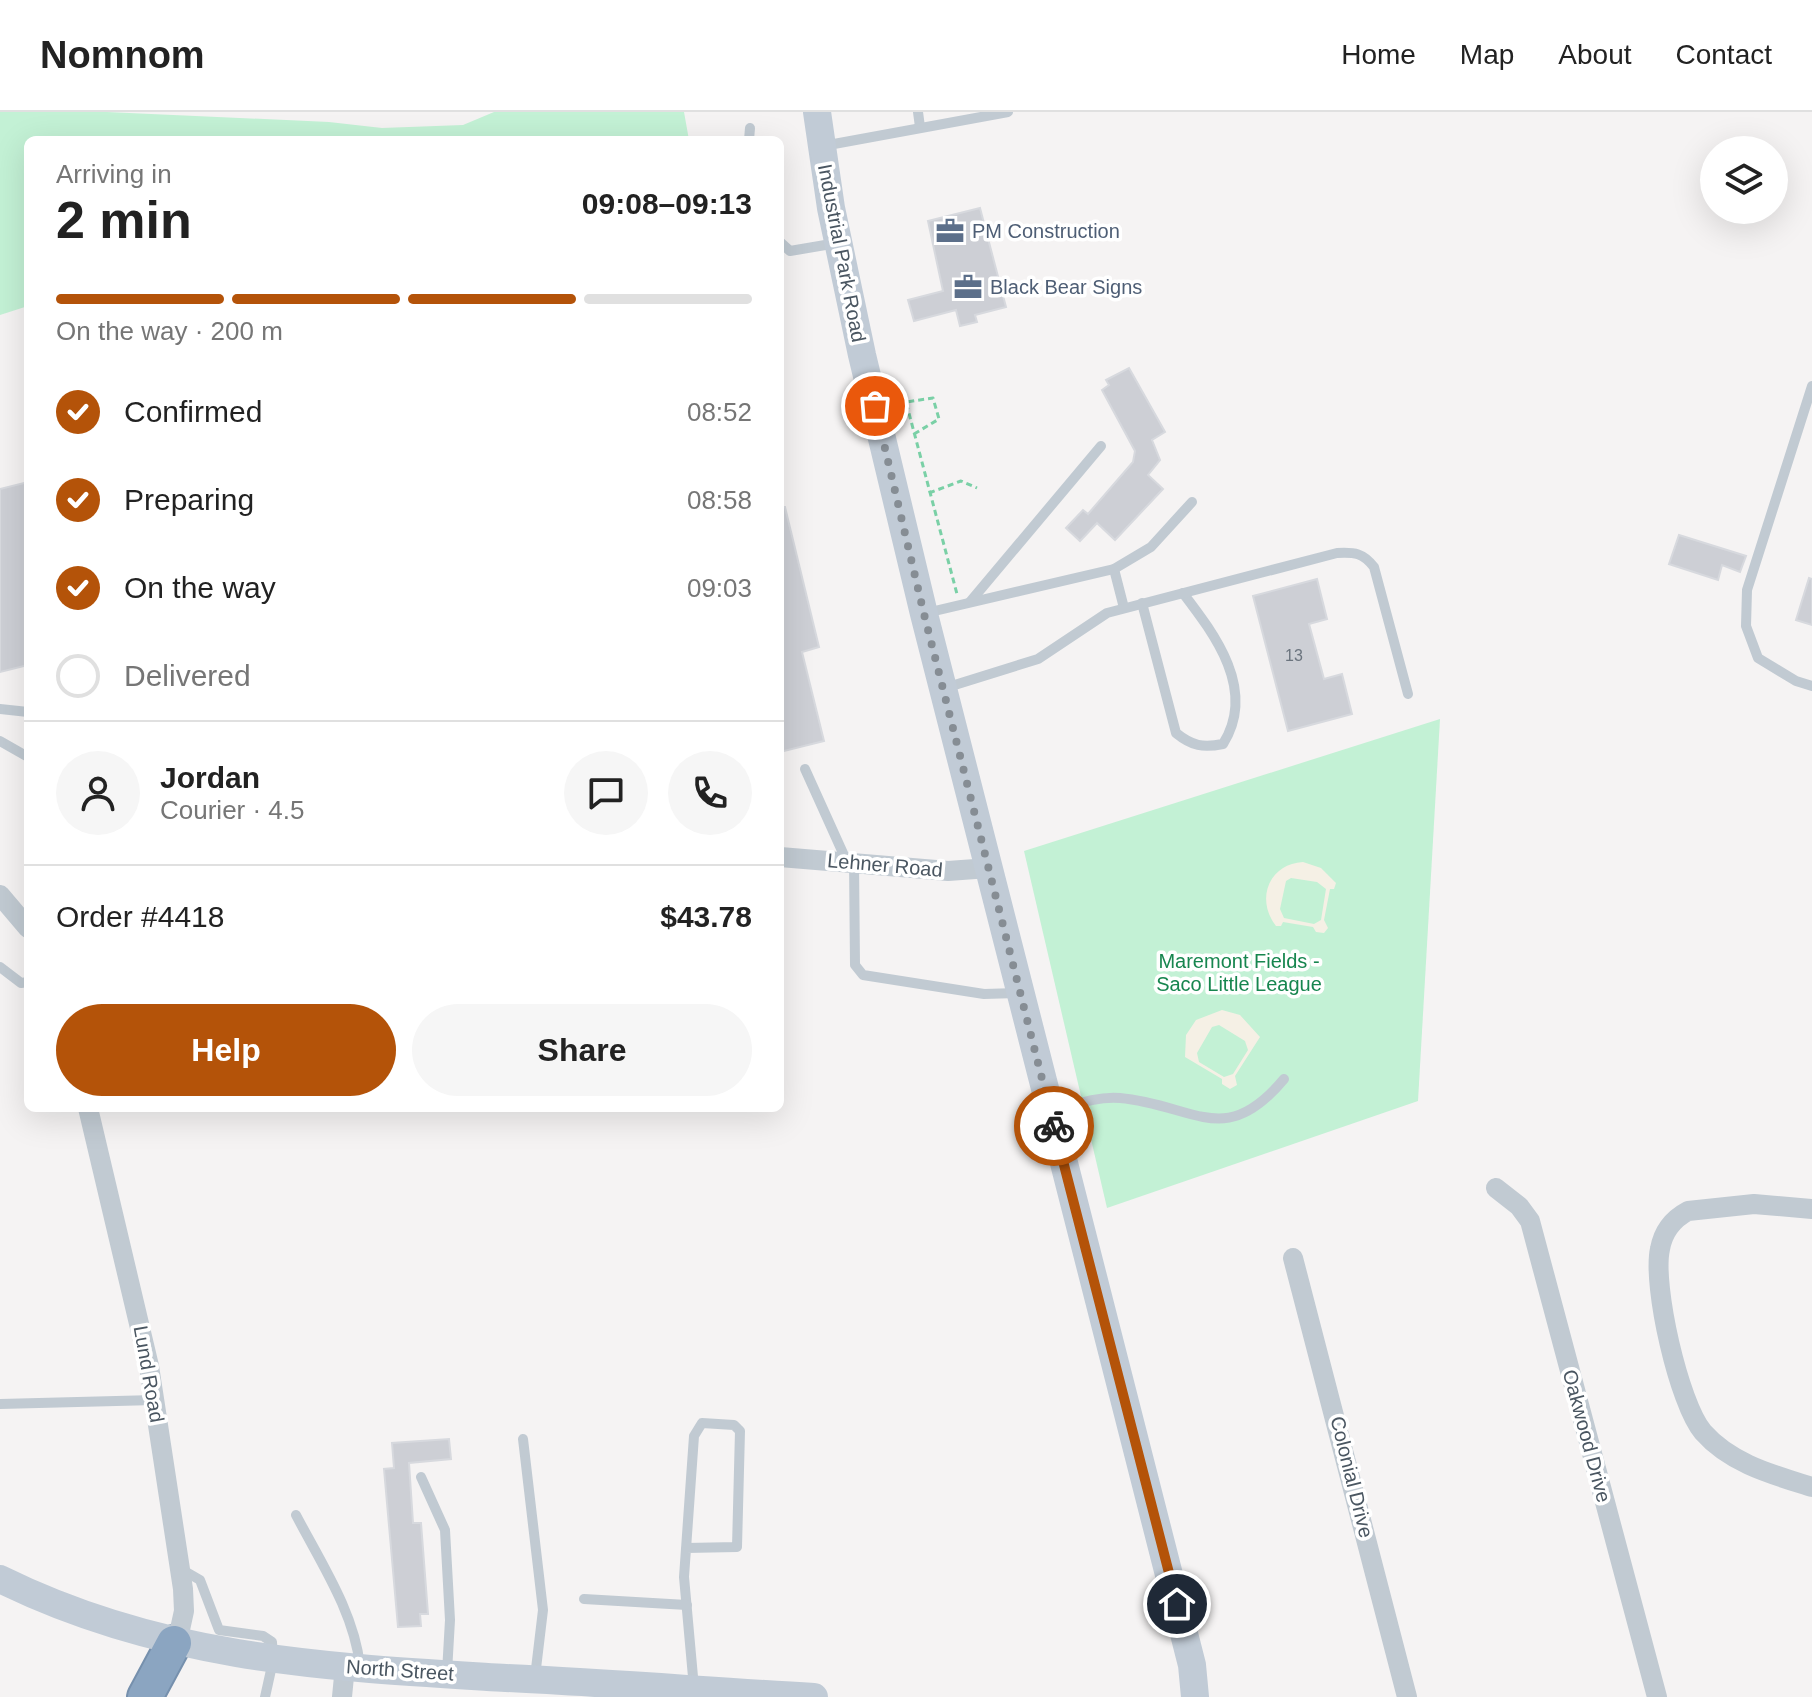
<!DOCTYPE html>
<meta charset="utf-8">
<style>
:root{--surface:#fff;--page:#f6f6f6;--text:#222;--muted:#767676;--line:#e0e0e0;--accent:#b45309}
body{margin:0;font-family:Arial,sans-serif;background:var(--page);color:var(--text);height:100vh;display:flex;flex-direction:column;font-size:30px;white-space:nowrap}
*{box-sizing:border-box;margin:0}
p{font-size:26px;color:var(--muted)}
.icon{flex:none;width:44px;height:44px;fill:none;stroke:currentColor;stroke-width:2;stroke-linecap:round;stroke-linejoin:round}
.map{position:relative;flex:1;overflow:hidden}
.panel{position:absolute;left:24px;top:24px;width:760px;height:976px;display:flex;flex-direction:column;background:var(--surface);border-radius:12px;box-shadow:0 8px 32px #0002}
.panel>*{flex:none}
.tools{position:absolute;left:1700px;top:24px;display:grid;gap:16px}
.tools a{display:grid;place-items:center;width:88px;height:88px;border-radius:50%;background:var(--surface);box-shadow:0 8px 32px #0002;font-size:40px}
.pin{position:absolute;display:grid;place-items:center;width:68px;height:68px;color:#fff;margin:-34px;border:4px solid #fff;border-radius:50%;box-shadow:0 2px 8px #0007}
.courier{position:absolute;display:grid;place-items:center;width:80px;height:80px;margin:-40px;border:6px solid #b45309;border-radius:50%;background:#fff;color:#222;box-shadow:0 2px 10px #0007}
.head em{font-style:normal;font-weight:600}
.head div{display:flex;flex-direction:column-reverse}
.head{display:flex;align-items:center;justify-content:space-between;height:136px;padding:0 32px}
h1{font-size:52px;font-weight:600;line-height:60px}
.bar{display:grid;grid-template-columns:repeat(4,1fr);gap:12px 8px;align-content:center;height:96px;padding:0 32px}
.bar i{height:10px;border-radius:6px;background:var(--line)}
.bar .active{background:var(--accent)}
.bar p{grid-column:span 4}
.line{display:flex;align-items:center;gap:20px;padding:0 32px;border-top:2px solid var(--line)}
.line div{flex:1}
.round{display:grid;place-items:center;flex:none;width:84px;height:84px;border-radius:42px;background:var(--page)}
ol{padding:0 32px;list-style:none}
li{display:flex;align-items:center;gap:24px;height:88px}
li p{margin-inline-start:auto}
li .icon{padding:8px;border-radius:50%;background:var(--accent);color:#fff;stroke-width:4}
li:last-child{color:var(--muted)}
li i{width:44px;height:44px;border:4px solid var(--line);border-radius:50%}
.button{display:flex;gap:16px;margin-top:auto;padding:16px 32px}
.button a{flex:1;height:92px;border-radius:48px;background:var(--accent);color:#fff;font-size:32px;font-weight:600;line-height:92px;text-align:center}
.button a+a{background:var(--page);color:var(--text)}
header{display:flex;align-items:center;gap:48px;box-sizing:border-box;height:112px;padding:0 40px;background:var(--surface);border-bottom:2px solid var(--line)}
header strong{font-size:38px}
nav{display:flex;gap:44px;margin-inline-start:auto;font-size:28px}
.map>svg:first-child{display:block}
.green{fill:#c3f1d5}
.sand{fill:#f5f0e5;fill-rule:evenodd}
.building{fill:#cdcfd5;stroke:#d7d9de;stroke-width:2}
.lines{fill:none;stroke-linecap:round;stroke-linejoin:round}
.motorway-casing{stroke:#7690ad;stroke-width:38}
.path{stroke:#7ad0a6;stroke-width:3;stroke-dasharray:6 4;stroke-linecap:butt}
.service{stroke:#c1cad2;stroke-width:10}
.minor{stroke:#c1cad2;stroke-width:20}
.secondary{stroke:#c1cbd6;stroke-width:28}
.motorway{stroke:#8ba5c1;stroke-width:34}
.done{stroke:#868d94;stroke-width:8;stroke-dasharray:0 14.4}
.route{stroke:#b45309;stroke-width:10}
.labels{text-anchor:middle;stroke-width:7;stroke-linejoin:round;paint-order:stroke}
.number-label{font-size:16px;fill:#6b747e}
.service-label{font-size:20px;fill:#4e5e75;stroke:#fff;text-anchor:start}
.street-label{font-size:20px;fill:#4a5661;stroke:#fff}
.park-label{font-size:20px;fill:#17864f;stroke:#fff}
</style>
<header>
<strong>Nomnom</strong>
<nav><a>Home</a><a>Map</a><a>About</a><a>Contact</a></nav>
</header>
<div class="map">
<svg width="1812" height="1585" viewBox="0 0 1812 1585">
<rect width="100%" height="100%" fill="#f5f3f3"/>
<g class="green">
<polygon points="0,0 107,0 329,10 382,16 463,13 494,0 684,0 689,28 28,28 28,194 0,203"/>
<polygon points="1440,607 1418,989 1107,1096 1024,739"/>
</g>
<g class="sand">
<path d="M1303 750 1321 756 1336 771 1334 777H1330L1324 808 1328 816 1324 821 1316 820 1313 815 1283 810 1281 814H1276C1255 787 1269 752 1303 750ZM1291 766 1317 770 1326 777 1321 808 1314 812 1284 806 1280 797 1286 769Z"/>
<path d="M1222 898 1240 903 1260 925 1235 964 1237 973 1230 977 1222 972V967L1185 945 1186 923 1196 908ZM1219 913 1245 929 1248 938 1233 962 1224 965 1199 950 1197 941 1212 915Z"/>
</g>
<g class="building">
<polygon points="980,96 1006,195 975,203 977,210 960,214 956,198 914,209 908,188 943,179 928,109"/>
<polygon points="1129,256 1165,320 1152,328 1160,348 1148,363 1163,377 1115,428 1097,411 1080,429 1066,416 1083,398 1088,402 1133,350 1135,339 1102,278 1109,273 1106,268"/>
<polygon points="28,370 28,553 0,560 0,377"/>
<polygon points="780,395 785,395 819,535 802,540 824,629 780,640"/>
<polygon points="1679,423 1746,444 1740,460 1722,453 1718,468 1669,452"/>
<polygon points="1809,466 1812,467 1812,513 1796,508"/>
<polygon points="1317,467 1327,507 1309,512 1324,567 1342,562 1352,602 1288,619 1253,484"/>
<polygon points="449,1327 451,1347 409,1351 413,1411 421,1411 428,1502 420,1502 421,1514 398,1515 384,1357 394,1356 392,1331"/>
</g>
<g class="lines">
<defs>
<polyline id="motorway" points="145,1585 174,1531"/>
</defs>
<use href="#motorway" class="motorway-casing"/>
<g class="path">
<polyline points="914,322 939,307 933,286 906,290 957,482"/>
<polyline points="929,381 961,369 977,376"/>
</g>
<g class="service">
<polyline points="918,0 920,15"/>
<polyline points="749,28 750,16"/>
<polyline points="823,34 1008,0"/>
<polyline points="780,130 790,139 837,131"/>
<polyline points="1812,274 1747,478 1746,514 1758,546 1796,569 1812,574"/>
<polyline points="1114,457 1124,496"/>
<polyline points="970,490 1101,334"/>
<path d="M1142 491 1176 621C1192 634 1203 636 1223 632 1257 578 1215 523 1183 481"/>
<polyline points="926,501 1114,457 1151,435 1192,390"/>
<path d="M945 576 1038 547 1107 501 1337 441C1355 440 1363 441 1374 455L1408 582"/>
<polyline points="0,597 28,600"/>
<polyline points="0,629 28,645"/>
<polyline points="805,657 847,750"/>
<polyline points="854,750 855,853 863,863 984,882 1017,881"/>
<polyline points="0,855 21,871 28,870"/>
<path d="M1053 999C1074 993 1097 984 1120 986 1195 993 1225 1038 1284 967"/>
<polyline points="0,1292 155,1288"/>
<polyline points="523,1327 543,1498 535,1565"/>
<polyline points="421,1365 445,1418 450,1508 447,1560"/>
<path d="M296 1403C321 1451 354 1500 360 1554"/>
<polyline points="686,1436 737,1435 740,1319 734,1313 702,1311 694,1324 684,1465 694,1576"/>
<polyline points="181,1457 200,1468 219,1518 263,1524 272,1530 273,1549 265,1585"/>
<polyline points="584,1487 687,1493"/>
</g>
<g class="minor">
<polyline points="780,745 948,759 989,756"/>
<polyline points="0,783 28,816"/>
<polyline points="88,996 149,1254 183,1477 184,1499 177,1531"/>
<polyline points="1496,1076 1519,1094 1530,1109 1657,1585"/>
<path d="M1812 1097 1754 1092 1688 1099C1673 1107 1663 1120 1660 1137 1652 1173 1679 1292 1703 1320 1731 1352 1774 1363 1812 1375"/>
<polyline points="1293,1146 1407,1585"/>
<polyline points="342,1585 345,1554"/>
</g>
<g class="secondary">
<polyline points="817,0 831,96 862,243 924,502 1192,1553 1195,1585"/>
<path d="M0 1467C164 1548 328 1555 506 1566 609 1571 711 1579 814 1585"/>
</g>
<use href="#motorway" class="motorway"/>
</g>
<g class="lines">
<polyline class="done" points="875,294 924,502 1054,1014"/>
<polyline class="route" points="1054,1014 1177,1492"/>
</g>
<defs>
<symbol id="office-bare" viewBox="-9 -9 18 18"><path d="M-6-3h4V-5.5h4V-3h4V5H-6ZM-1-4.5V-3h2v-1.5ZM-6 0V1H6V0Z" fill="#5c6f8a" stroke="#fff" stroke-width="2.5" paint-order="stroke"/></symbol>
</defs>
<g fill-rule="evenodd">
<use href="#office-bare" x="930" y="99" width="40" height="40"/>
<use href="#office-bare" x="948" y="155" width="40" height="40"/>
</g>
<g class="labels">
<g class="number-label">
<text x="1294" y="549">13</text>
</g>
<g class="service-label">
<text x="972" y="126">PM Construction</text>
<text x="990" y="182">Black Bear Signs</text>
</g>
<g class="street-label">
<text transform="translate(842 141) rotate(79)" y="7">Industrial Park Road</text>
<text transform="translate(885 753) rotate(5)" y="7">Lehner Road</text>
<text transform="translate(149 1262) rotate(80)" y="7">Lund Road</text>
<text transform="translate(1587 1324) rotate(75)" y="7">Oakwood Drive</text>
<text transform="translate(1352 1365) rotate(76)" y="7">Colonial Drive</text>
<text transform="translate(400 1558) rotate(4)" y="7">North Street</text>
</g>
<g class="park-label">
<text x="1239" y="856">Maremont Fields -<tspan x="1239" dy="23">Saco Little League</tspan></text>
</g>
</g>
</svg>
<div class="tools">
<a><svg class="icon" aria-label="layers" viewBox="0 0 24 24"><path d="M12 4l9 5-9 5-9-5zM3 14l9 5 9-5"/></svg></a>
</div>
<div class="pin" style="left:875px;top:294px;background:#ea580c"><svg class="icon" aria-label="bag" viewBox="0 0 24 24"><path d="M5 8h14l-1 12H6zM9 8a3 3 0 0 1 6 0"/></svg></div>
<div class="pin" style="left:1177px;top:1492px;background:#1f2937"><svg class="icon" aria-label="home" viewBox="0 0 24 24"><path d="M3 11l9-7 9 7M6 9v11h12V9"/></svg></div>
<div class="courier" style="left:1054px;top:1014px"><svg class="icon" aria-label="bike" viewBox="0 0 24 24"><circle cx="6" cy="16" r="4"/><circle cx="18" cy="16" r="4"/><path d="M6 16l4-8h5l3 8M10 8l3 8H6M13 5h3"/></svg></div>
<section class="panel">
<div class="head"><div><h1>2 min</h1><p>Arriving in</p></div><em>09:08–09:13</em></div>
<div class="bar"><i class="active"></i><i class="active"></i><i class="active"></i><i></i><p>On the way · 200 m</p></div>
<ol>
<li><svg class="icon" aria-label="check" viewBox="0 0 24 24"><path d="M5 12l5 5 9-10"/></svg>Confirmed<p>08:52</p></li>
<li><svg class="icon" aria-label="check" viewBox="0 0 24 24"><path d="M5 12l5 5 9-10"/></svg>Preparing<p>08:58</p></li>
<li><svg class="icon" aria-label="check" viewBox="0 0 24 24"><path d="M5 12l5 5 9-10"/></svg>On the way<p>09:03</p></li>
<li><i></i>Delivered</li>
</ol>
<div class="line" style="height:144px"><a class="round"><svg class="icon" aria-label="person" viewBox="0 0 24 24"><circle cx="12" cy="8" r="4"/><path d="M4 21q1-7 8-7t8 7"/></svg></a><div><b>Jordan</b><p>Courier · 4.5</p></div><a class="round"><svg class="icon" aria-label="chat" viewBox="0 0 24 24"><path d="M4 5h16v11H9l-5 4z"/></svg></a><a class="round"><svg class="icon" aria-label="phone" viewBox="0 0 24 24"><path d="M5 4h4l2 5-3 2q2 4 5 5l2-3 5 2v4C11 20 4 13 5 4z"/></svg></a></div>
<div class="line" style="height:104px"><div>Order #4418</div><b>$43.78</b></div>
<div class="button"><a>Help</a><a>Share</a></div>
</section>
</div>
